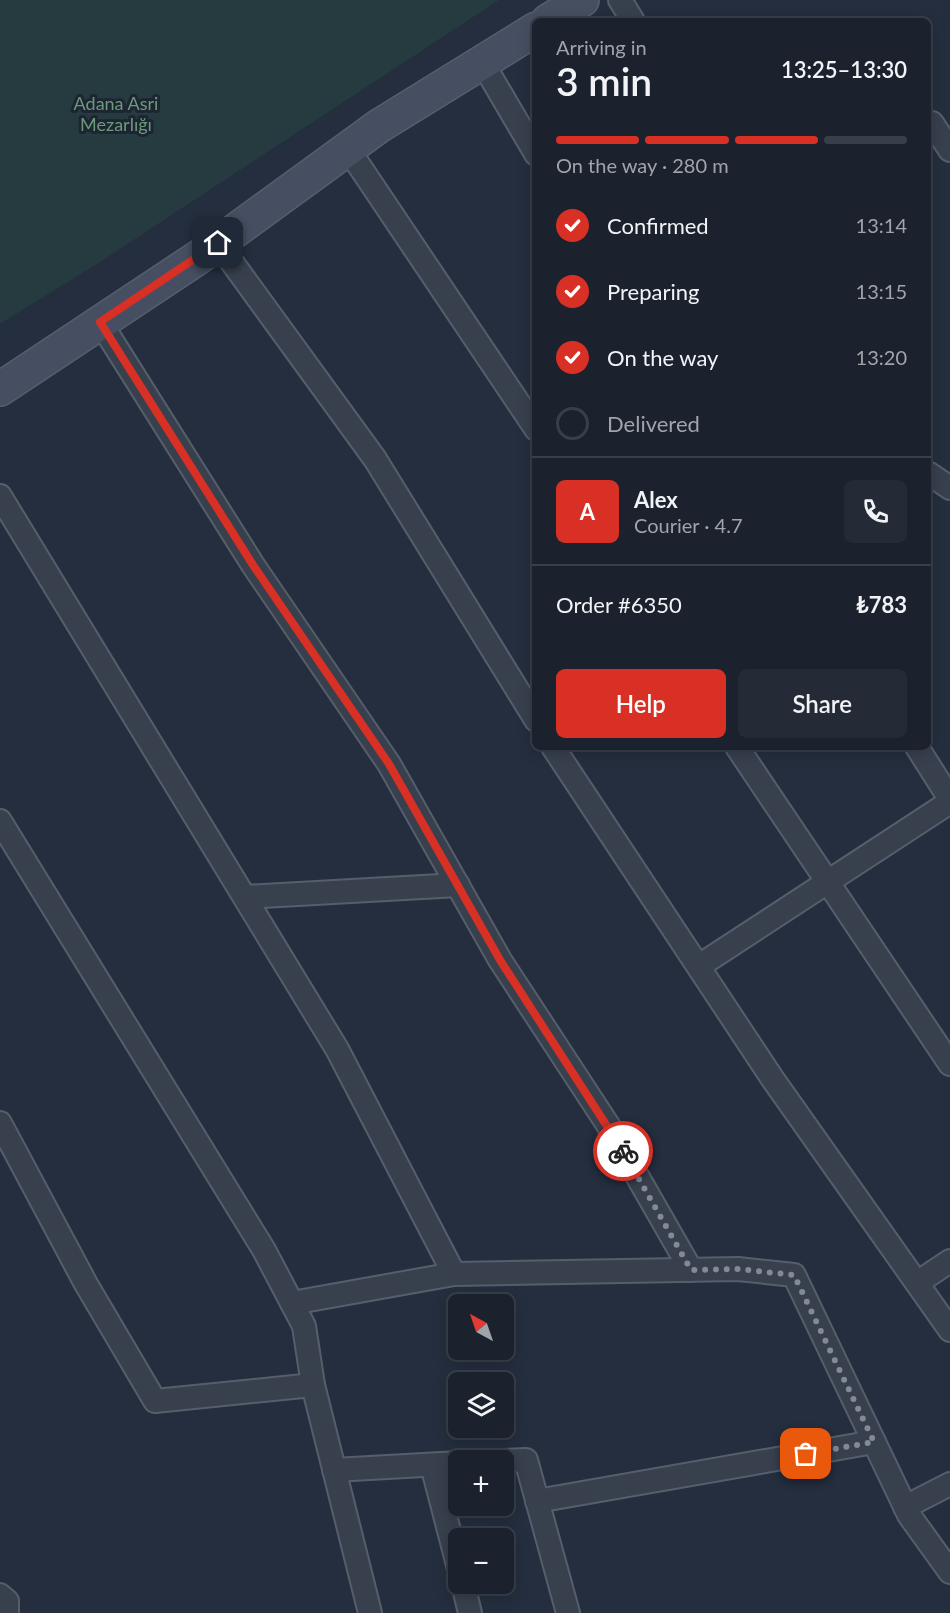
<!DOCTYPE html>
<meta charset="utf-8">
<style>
:root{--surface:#1b222e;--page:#242a36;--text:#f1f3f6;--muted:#a0a4aa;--line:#393f4a;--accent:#d93025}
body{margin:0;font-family:Lato,sans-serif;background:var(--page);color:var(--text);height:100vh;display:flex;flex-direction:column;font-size:22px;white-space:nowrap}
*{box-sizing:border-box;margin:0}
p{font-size:20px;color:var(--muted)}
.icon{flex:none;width:33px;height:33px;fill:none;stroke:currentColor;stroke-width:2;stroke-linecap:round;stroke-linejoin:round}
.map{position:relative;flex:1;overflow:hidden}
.side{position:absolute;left:532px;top:18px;width:399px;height:732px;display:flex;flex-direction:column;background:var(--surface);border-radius:9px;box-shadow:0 3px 15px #0003,0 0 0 2px var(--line)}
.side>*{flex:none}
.needle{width:39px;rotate:320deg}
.fabs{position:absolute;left:448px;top:1294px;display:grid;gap:12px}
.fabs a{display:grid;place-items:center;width:66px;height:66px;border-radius:9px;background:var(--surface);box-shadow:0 3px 15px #0003,0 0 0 2px var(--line);font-size:30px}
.pin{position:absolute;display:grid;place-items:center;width:51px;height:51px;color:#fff;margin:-26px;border-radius:12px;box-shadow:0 3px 9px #0006}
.courier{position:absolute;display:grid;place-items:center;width:60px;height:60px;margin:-30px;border:4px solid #d93025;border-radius:50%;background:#fff;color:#222;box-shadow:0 2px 8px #0007}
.summary em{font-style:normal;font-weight:600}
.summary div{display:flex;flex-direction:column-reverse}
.summary{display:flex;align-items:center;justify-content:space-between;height:102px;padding:0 24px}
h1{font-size:39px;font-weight:600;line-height:45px}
.bar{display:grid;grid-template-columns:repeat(4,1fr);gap:9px 6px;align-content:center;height:72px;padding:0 24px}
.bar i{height:8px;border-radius:4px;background:var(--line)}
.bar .current{background:var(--accent)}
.bar p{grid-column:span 4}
.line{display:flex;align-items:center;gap:15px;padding:0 24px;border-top:2px solid var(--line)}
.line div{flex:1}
.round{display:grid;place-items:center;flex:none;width:63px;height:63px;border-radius:9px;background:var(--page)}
ol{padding:0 24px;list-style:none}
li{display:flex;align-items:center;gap:18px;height:66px}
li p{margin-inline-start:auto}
li .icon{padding:6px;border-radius:50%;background:var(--accent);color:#fff;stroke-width:4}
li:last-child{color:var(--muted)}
li i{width:33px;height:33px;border:3px solid var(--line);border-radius:50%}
.button{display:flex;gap:12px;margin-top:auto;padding:12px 24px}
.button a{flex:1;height:69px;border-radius:9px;background:var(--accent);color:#fff;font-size:24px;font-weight:600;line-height:69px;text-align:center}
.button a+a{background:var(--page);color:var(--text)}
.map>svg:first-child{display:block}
.green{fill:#263b3f}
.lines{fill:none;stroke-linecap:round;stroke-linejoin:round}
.minor-casing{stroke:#565e6c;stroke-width:26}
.secondary-casing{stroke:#565e6c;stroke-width:36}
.minor{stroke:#38404e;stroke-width:22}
.secondary{stroke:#464f61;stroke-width:33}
.done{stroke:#828a98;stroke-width:6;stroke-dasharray:0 10.8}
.route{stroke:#d93025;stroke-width:8}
.labels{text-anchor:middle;stroke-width:6;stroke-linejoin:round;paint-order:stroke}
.park-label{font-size:18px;fill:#6b9a78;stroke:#1d2533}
</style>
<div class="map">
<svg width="950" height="1613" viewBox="0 0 950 1613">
<rect width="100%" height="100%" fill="#242e3e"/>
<polygon class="green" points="0,0 499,0 103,260 0,324"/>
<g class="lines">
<defs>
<g id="minor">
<polyline points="620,0 633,21"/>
<polyline points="482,62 536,154"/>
<polyline points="928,125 932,123 950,150"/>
<polyline points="348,149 536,429"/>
<polyline points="218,243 375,459 536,720"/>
<polyline points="100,322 253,565 389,764 500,960 608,1125 691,1270"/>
<polyline points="928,473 950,488"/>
<polyline points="0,496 337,1049 454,1274"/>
<polyline points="553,747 772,1078 950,1330"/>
<polyline points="737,747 950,1064"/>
<polyline points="917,747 950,799"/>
<polyline points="0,821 264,1250 304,1326 313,1385 370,1613"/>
<polyline points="245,897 458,885"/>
<polyline points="699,966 950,802"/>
<polyline points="0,1123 86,1284 155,1401 313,1385"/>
<polyline points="917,1283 950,1261"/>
<polyline points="292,1303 454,1274 738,1269 794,1275 909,1515 950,1572"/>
<polyline points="504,1461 526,1460 568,1613"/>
<polyline points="432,1465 459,1569"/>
<polyline points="334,1470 459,1463"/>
<polyline points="537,1501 874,1442"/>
<polyline points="905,1507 950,1484"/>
<polyline points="463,1584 470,1613"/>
<polyline points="0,1595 7,1601 7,1613"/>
</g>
<g id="secondary">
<polyline points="548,21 582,0"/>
<polyline points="0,389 199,257 379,126 536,29"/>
</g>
</defs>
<use href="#minor" class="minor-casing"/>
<use href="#secondary" class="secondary-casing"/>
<use href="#minor" class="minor"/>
<use href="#secondary" class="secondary"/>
</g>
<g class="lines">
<polyline class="done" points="623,1151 691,1270 738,1269 794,1275 874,1442 806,1454"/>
<polyline class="route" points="218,243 100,322 253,565 389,764 500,960 623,1151"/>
</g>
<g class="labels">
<g class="park-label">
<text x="116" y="110">Adana Asri<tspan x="116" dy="21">Mezarlığı</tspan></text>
</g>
</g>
</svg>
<div class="fabs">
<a><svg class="needle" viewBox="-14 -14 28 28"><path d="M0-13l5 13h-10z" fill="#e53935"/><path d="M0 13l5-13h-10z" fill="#a0a4aa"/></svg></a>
<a><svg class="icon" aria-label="layers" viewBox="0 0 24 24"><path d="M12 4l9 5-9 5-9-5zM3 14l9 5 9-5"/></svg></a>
<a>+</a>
<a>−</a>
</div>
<div class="pin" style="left:806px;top:1454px;background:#ea580c"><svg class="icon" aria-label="bag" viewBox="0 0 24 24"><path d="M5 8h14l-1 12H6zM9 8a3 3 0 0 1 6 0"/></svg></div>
<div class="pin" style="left:218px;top:243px;background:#1f2937"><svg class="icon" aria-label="home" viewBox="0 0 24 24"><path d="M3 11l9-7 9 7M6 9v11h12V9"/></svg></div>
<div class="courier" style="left:623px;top:1151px"><svg class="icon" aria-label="bike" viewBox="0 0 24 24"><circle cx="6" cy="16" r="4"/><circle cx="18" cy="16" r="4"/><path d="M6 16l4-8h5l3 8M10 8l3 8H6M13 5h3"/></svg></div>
<section class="side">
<div class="summary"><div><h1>3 min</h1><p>Arriving in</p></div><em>13:25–13:30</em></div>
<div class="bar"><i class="current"></i><i class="current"></i><i class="current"></i><i></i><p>On the way · 280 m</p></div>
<ol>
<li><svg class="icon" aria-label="check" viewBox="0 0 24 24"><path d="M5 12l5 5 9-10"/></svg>Confirmed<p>13:14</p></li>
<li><svg class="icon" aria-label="check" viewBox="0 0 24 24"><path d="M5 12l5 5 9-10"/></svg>Preparing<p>13:15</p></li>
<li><svg class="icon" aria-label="check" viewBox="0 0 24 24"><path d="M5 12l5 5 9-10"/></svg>On the way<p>13:20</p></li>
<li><i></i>Delivered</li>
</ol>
<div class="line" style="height:108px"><b class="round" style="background:var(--accent);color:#fff">A</b><div><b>Alex</b><p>Courier · 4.7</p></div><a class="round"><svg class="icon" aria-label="phone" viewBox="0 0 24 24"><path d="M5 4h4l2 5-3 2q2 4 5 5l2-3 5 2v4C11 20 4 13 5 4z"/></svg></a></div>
<div class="line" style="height:78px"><div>Order #6350</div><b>₺783</b></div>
<div class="button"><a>Help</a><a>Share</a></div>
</section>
</div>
